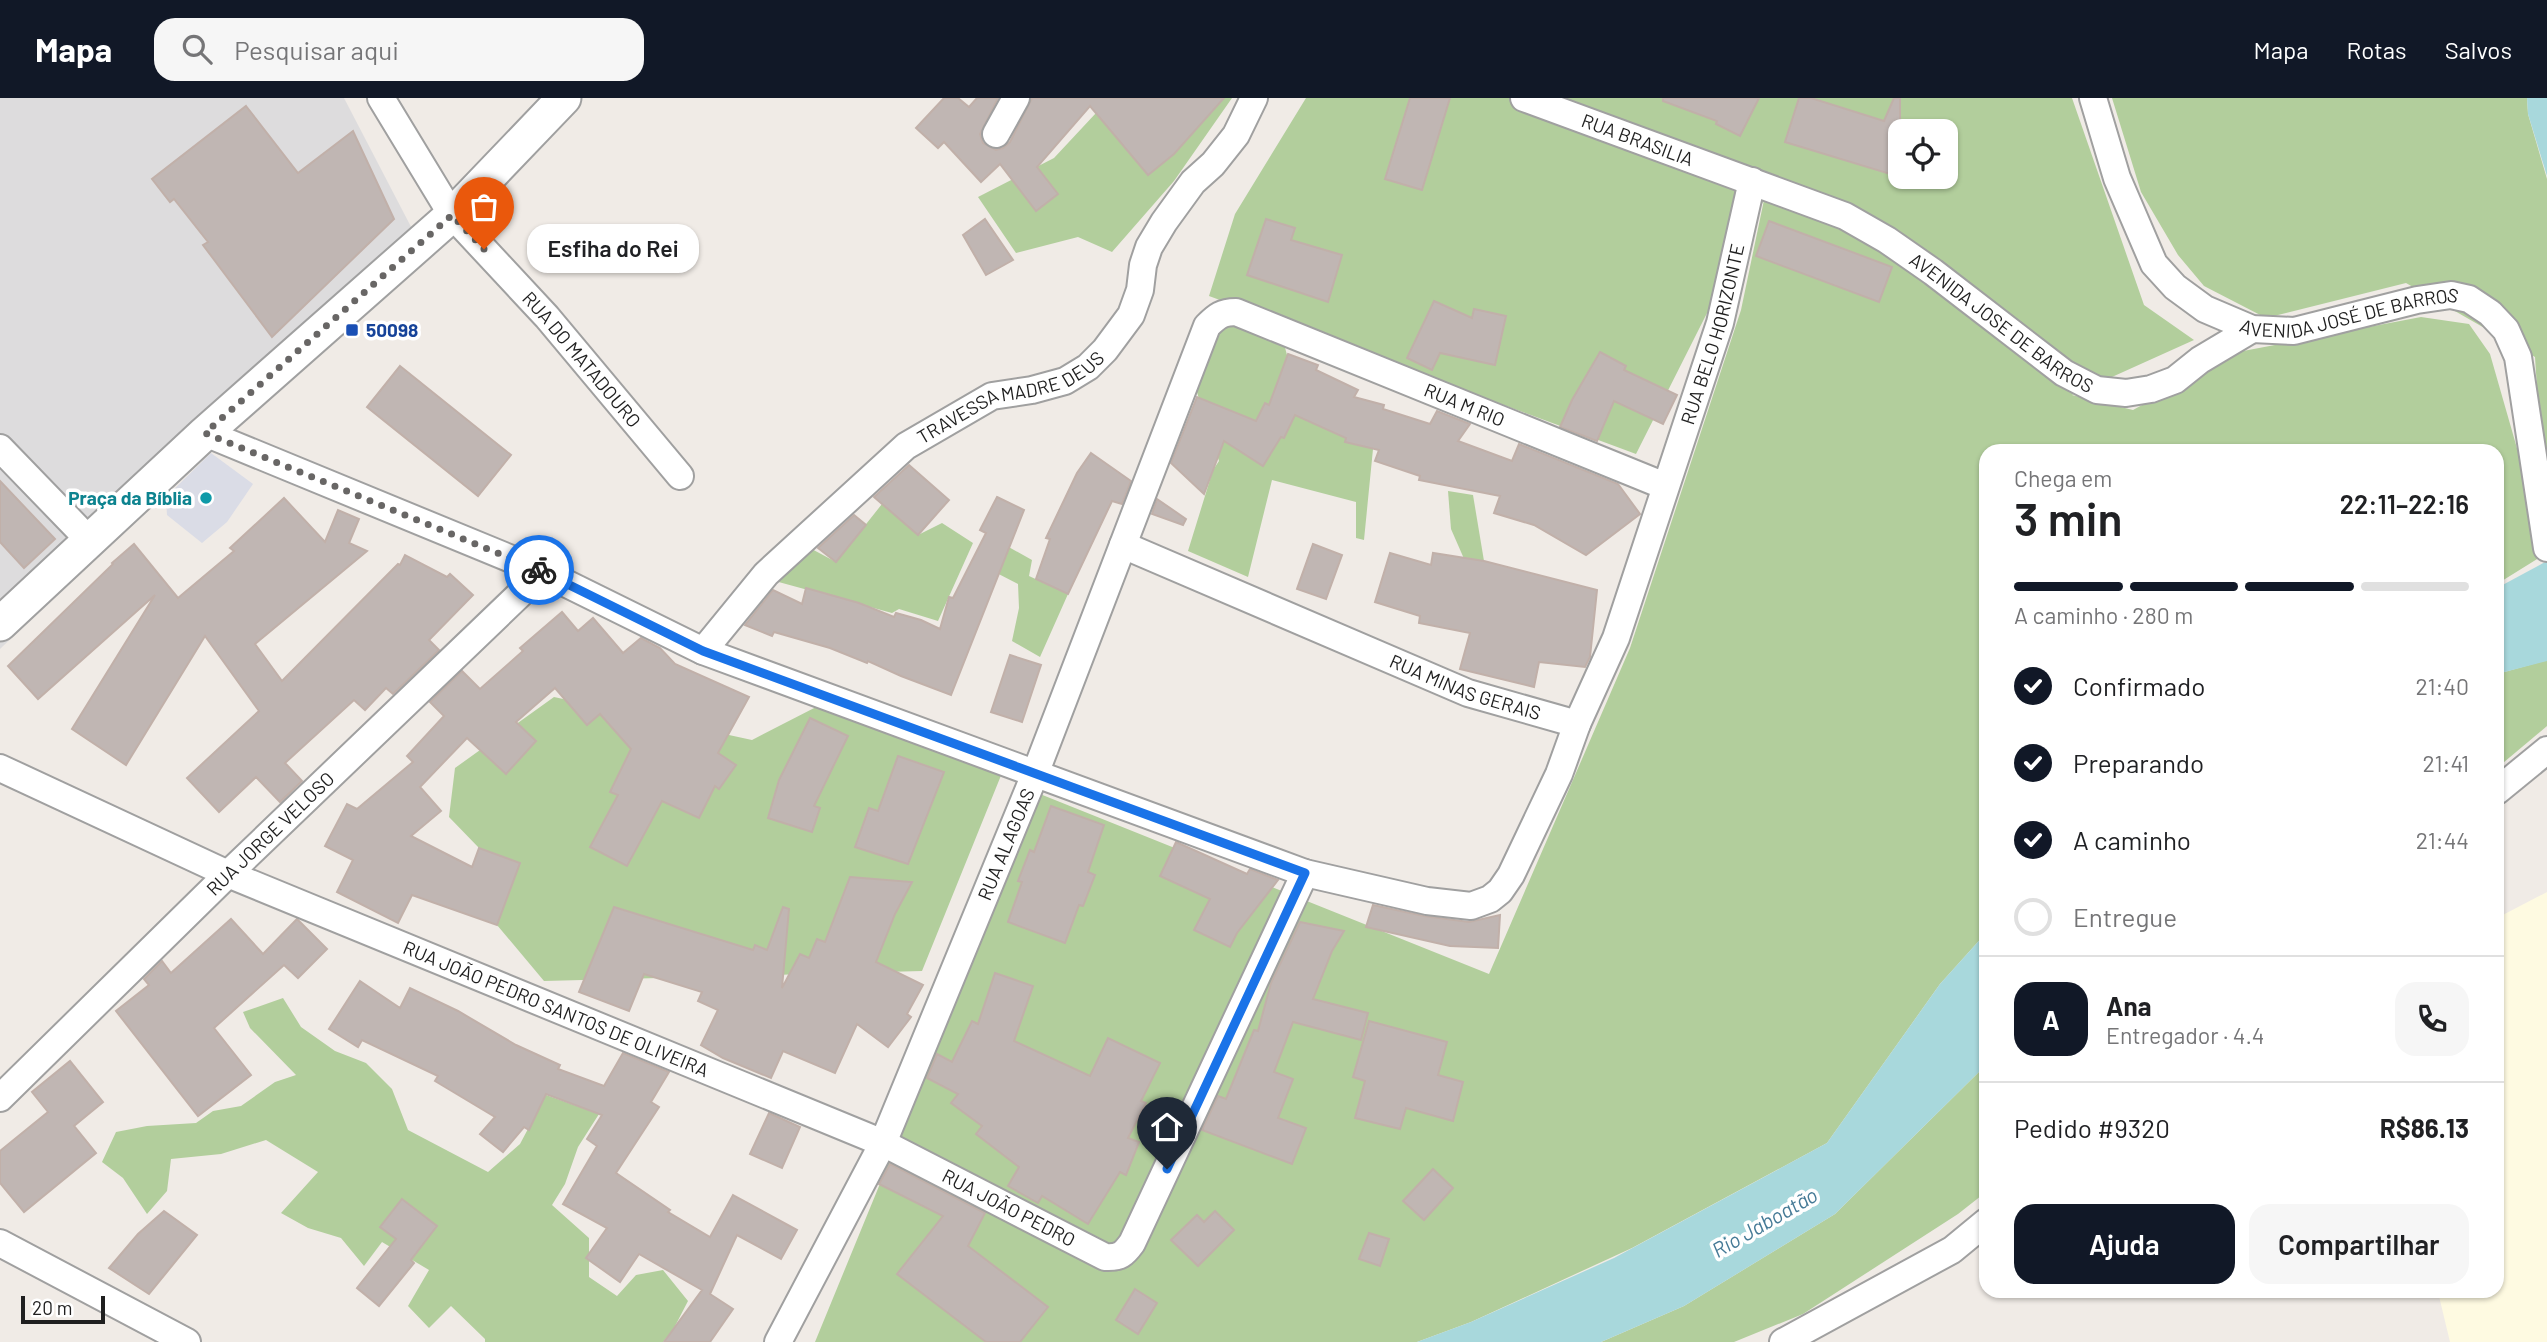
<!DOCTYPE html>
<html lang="pt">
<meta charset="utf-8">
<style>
:root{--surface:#fff;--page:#f6f6f6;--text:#202124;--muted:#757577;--line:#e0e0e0;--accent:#111827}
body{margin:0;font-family:Barlow,sans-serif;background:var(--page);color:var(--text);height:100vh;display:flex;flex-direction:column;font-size:26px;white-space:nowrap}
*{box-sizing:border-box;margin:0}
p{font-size:23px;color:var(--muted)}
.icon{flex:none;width:38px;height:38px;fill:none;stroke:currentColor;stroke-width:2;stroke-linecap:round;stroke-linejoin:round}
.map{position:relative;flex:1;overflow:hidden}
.panel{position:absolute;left:1979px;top:346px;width:525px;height:854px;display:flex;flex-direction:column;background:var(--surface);border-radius:21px;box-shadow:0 2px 5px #0004}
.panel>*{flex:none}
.controls{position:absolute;left:1888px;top:21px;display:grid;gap:14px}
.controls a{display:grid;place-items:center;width:70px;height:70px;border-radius:14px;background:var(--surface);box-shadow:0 2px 5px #0004;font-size:35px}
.scale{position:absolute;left:21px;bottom:18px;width:84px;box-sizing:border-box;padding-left:7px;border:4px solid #1f1f1f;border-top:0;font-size:19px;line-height:24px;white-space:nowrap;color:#1f1f1f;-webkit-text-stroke:5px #fff;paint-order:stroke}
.pin{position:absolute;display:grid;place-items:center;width:60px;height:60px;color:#fff;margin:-72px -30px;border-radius:50% 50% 50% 0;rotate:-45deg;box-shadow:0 0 7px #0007}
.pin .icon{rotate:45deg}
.courier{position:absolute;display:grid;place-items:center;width:70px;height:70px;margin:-35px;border:5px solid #1a73e8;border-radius:50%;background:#fff;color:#222;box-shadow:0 2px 9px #0007}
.bubble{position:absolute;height:49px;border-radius:21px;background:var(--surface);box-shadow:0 2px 5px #0004;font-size:23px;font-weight:600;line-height:49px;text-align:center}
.head em{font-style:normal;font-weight:600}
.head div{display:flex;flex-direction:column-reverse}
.head{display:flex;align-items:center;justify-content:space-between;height:119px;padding:0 35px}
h1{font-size:46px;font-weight:600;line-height:52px}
.bar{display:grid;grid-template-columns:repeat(4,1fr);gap:10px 7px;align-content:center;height:84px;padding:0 35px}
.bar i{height:9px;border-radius:5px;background:var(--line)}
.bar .on{background:var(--accent)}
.bar p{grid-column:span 4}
.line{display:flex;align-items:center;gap:18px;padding:0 35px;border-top:2px solid var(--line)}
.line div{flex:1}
.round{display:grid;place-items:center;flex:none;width:74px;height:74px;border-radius:21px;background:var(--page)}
ol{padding:0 35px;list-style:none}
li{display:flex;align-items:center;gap:21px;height:77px}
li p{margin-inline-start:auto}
li .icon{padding:7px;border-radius:50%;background:var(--accent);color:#fff;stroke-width:4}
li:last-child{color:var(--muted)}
li i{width:38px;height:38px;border:4px solid var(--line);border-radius:50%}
.action{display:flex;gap:14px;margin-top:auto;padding:14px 35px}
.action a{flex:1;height:80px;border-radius:21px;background:var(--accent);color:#fff;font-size:28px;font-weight:600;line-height:80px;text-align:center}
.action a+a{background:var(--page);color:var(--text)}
header{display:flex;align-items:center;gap:42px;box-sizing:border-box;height:98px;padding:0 35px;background:var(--accent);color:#fff}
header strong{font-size:33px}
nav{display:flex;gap:38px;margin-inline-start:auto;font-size:24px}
.search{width:490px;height:63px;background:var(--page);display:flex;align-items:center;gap:18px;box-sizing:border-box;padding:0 24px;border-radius:21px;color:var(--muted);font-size:26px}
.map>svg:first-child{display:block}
.residential{fill:#dddcdd}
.education{fill:#fefae1}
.forest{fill:#b2ce9c;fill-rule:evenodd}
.plaza{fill:#dadce6}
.water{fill:#a8d8dc}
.building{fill:#c0b6b3;stroke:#c1b0a9;stroke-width:2}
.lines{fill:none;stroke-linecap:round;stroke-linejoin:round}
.minor-casing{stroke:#a0a0a0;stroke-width:30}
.tertiary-casing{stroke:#a0a0a0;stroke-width:37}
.minor{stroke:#fff;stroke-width:26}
.tertiary{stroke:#fff;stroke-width:33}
.done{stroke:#686665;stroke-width:7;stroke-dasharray:0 12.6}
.route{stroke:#1a73e8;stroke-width:9}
.transit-dot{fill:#1a4fb4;stroke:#fff;stroke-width:2.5}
.culture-dot{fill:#0f9aa8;stroke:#fff;stroke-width:2.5}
.labels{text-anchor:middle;stroke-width:7;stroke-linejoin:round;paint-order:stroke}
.street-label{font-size:19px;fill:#1f1f1f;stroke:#fff}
.transit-label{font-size:19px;font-weight:bold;fill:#164399;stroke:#fff;text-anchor:start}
.culture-label{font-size:19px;font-weight:bold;fill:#0d838f;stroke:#fff;text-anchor:end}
.water-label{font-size:21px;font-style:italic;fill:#457a96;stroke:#fff}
</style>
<header>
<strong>Mapa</strong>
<div class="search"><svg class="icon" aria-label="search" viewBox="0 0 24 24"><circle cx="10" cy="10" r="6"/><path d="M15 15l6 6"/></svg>Pesquisar aqui</div>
<nav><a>Mapa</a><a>Rotas</a><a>Salvos</a></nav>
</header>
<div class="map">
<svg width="2547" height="1244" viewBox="0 0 2547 1244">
<rect width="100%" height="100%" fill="#f0ebe6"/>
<polygon class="residential" points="0,0 344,0 421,148 0,551"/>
<polygon class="education" points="2547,794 2547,1244 2450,1244 2438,1194 2497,1194 2497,820"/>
<g class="forest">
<polygon points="1110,0 1232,0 1174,83 1112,154 1078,139 1016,155 978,99 1054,60"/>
<path d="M1306 0H2072L2144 207 2194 242 2072 297 2133 312 2238 254 2421 219 2469 226 2490 256 2547 455 2497 486V354H1986V835L1940 886 1827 1045 1632 1150 1471 1224 1417 1244H815L1040 696 1489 876 1630 550 1741 212 1764 102 1636 356 1209 198 1235 116ZM1900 33H1946V79H1900Z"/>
<polygon points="2112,0 2527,0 2528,16 2547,81 2547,443 2535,259 2406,185 2266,220 2204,188 2178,157 2141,94"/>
<polygon points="1231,220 1283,242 1304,321 1373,351 1364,442 1356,440 1356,404 1272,382 1248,479 1188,453 1213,372 1219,363 1194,285 1212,223"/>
<polygon points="1448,393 1473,397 1484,463 1465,463 1451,431"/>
<polygon points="882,406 918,437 942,425 973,445 938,523 899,511 892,515 775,483 808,449 836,464"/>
<polygon points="998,443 1032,462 1029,478 1068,496 1040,559 1012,543 1019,510 1018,486 987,470"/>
<polygon points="2547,562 2547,628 2497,670 2497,576"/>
<polygon points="554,599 752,642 820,607 1002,675 922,873 544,883 497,827 519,765 479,750 449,719 455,670"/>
<polygon points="283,900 301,929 335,953 366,965 392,991 408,1032 488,1074 520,1046 546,997 599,1016 578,1049 565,1086 552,1107 589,1140 589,1179 617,1198 636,1177 663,1172 688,1203 673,1232 663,1244 485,1244 485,1241 451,1208 429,1230 408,1208 429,1172 382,1144 364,1168 341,1140 308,1130 281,1115 318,1074 266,1042 221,1056 171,1061 167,1093 147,1116 123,1080 102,1064 116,1034 147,1028 196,1025 213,1013 241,1008 275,984 296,977 250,930 243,914"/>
<polygon points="1986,967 1986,1094 1958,1116 1803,1216 1734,1244 1601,1244 1684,1208 1835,1116"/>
</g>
<polygon class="plaza" points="211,355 253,386 227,424 202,445 167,417 166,399"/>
<g class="water">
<polygon points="2527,0 2547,0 2547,78 2528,16"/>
<polygon points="2547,463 2547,563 2497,576 2497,490"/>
<polygon points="1986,835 1986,967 1835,1116 1684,1208 1601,1244 1417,1244 1471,1224 1614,1160 1827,1045 1940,886"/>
</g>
<g class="building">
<polygon points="944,0 958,0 969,9 977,0 998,0 980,36 983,45 996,52 1003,50 1010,44 1032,0 1224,0 1174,56 1148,77 1090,8 1037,69 1058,96 1036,113 1000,66 981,84 944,44 938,50 916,30"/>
<polygon points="1410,0 1450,0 1422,92 1385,81"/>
<polygon points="1663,0 1759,0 1740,38 1716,26 1717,23 1663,3"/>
<polygon points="1799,0 1811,0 1884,23 1894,0 1900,0 1900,79 1785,44"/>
<polygon points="246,8 298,75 353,33 394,121 272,239 203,147 208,144 174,101 170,104 152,81"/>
<polygon points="985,121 1013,162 986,177 963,137"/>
<polygon points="1266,121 1295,130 1291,142 1342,157 1328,204 1247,177"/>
<polygon points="1769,123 1892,169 1879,204 1756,158"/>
<polygon points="1434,203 1472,220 1474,211 1506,218 1495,267 1440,255 1432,272 1407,260"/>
<polygon points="1600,254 1626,268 1624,272 1677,297 1663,326 1614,303 1597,343 1560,329 1572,302"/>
<polygon points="1288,256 1318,267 1316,272 1358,292 1354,299 1384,307 1383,311 1430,326 1437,313 1470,326 1458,343 1512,363 1519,346 1618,386 1640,416 1586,457 1534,427 1494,415 1500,398 1419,382 1420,378 1375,363 1379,352 1345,344 1346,340 1295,317 1284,340 1281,339 1263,368 1224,343 1204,396 1171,365 1197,299 1256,323 1265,305 1269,307"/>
<polygon points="400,268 511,357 478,398 367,309"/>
<polygon points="1091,355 1131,383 1122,406 1112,403 1068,496 1036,481 1050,441 1046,440 1077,375"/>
<polygon points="909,367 949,402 918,437 874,399"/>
<polygon points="0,383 55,441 24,470 0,444"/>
<polygon points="997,399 1024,412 951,597 901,578 868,563 867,565 830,550 774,534 772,538 745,527 773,492 802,506 806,490 859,505 894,519 896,515 921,522 940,531 949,499 953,500 986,435 980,432"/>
<polygon points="284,400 325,444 338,412 359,421 349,445 367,453 255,546 282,583 398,466 400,467 405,457 447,479 450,476 473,497 429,542 439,552 393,596 386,590 365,612 354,602 285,665 302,683 280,704 256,679 219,714 187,680 259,613 205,538 126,667 72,631 155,497 38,601 8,568 113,466 112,465 134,446 178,500 234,453 230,450"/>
<polygon points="1157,401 1186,421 1183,427 1152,416"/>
<polygon points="854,417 866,427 836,464 818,450"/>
<polygon points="1313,446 1342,457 1326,501 1297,491"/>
<polygon points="1390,455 1431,467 1433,455 1484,463 1597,492 1590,559 1585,569 1539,564 1534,589 1460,571 1470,535 1419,525 1420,518 1375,504"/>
<polygon points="562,514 578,533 593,520 623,555 641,540 660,550 675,566 749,599 718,655 736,667 719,691 715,688 699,720 662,703 627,768 590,749 618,697 610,694 631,651 600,616 587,627 555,590 516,624 536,643 506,676 467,640 420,689 441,713 411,738 472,769 479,750 520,765 497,827 412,797 398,825 337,794 353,762 325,748 347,706 357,711 413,664 407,658 444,618 430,604 462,573 480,591 523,553 520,550"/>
<polygon points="1010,557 1041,567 1022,624 991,614"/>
<polygon points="810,620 848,638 814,708 820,710 812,734 768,720 779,682"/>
<polygon points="898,658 944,674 908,766 855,749 869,710 878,713"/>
<polygon points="1051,708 1104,727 1088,774 1095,777 1083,808 1079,807 1065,845 1008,824 1022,784 1018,783 1030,752 1034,754"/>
<polygon points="1176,744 1247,776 1250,771 1278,782 1237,835 1230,849 1194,832 1210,801 1160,778"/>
<polygon points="850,779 912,784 895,816 876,864 923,887 907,916 911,919 888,949 857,926 835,975 783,953 771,980 723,960 701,947 718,912 698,903 702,894 644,876 629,913 579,894 614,809 753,852 755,847 767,852 783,809 789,811 782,890 800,856 809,860 817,841 825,844"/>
<polygon points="1373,807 1424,818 1469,824 1500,817 1498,850 1450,848 1366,829"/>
<polygon points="231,821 263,856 297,821 327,851 298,880 284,867 214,930 251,977 198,1018 116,913 149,887 144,881 162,863 171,875"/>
<polygon points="1300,824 1344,833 1332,853 1313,901 1368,915 1361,942 1293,924 1274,974 1293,981 1278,1020 1306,1030 1292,1066 1202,1032 1218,998 1226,1001 1254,932 1258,933 1271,885"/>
<polygon points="995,875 1033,888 1014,943 1090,978 1108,940 1160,965 1141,1003 1146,1005 1128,1040 1139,1044 1126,1077 1120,1074 1088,1126 1042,1098 1038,1105 1008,1088 1019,1069 976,1036 982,1028 951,1005 958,996 927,980 937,956 952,964 972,923 978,926"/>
<polygon points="360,883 400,910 410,890 458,913 516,947 560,967 558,971 604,988 623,955 669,974 651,1004 659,1009 616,1075 670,1112 668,1114 710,1139 733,1097 797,1132 781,1161 737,1137 710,1196 733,1211 710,1244 664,1244 702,1192 639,1156 620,1184 586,1160 607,1130 563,1106 597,1048 587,1041 602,1017 546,996 529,1032 524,1029 503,1054 480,1036 495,1019 435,983 438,978 362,942 358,949 329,931"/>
<polygon points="1369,923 1447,944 1438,977 1463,984 1453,1023 1406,1010 1400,1031 1355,1020 1365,983 1353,979"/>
<polygon points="70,963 103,1004 74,1028 96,1055 24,1114 0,1085 0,1053 48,1014 32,994"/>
<polygon points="769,1015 800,1029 782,1070 750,1056"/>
<polygon points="890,1066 985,1115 968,1148 1048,1209 1020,1244 986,1244 897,1176 943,1118 879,1086"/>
<polygon points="1433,1071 1453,1090 1424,1122 1403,1103"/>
<polygon points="402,1101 437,1128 411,1162 414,1165 379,1208 357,1190 396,1141 380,1129"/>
<polygon points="164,1113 197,1137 149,1196 109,1170 138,1136"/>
<polygon points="1215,1113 1234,1132 1198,1168 1171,1142 1197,1117 1204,1124"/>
<polygon points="1369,1135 1389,1141 1380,1168 1359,1161"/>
<polygon points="1135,1191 1157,1205 1138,1236 1116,1222"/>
</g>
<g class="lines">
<defs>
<g id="minor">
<path id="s1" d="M381 0 452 117 547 219 680 378"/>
<path id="s2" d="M1524 0 1845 118 1887 142 1933 174 2064 275 2097 292 2126 295 2151 291 2175 282 2200 262 2252 231"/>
<path id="s3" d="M2093 0 2117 80 2154 166 2175 189 2205 211 2252 231 2294 233 2417 202 2451 197 2469 201 2490 215 2506 232 2518 259 2547 450"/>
<polyline points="996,36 1016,0"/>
<path id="s4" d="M205 335 543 474 703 553 1305 775 1427 803 1471 808 1490 801 1500 793 1511 777 1559 676 1577 626 1616 540 1720 225 1752 83"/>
<polyline points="0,350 89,442"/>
<path id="s5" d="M1123 447 1468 595 1577 626"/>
<path id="s6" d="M703 553 766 476 906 348 992 298 1032 292 1065 283 1088 269 1105 252 1131 217 1140 192 1143 167 1149 149 1164 124 1193 84 1213 66 1236 37 1254 0"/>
<path id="s7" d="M0 670 228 776 883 1045 1105 1159C1120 1160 1124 1156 1132 1145L1305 775"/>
<polyline points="2497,693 2547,652"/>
<path id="s8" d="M0 1000 228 776 543 474"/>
<polyline points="0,1145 187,1244"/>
<path id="s9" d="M778 1244 883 1045 1035 676 1207 228C1217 218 1222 214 1236 214L1665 388"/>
<polyline points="1783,1244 1952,1152 1986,1124"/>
</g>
<polyline id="tertiary" points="0,526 205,335 452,117 564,0"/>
</defs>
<use href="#minor" class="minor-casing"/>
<use href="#tertiary" class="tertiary-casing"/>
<use href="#minor" class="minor"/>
<use href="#tertiary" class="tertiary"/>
</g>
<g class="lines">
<polyline class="done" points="484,151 452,117 205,335 539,472"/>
<polyline class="route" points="539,472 703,553 1305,775 1167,1071"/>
</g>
<rect class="transit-dot" x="345" y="225" width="14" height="14" rx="3.5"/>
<circle class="culture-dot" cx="206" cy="400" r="7"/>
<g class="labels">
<g class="street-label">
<text dy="7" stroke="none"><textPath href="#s2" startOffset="121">RUA BRASILIA</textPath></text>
<text dy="7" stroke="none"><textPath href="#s3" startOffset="396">AVENIDA JOSÉ DE BARROS</textPath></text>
<text dy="7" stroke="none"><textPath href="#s2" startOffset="532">AVENIDA JOSE DE BARROS</textPath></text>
<text dy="7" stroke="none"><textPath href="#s4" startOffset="1986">RUA BELO HORIZONTE</textPath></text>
<text dy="7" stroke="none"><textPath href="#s1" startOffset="331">RUA DO MATADOURO</textPath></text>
<text dy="7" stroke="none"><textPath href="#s6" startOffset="406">TRAVESSA MADRE DEUS</textPath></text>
<text dy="7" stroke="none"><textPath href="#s9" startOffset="1384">RUA M RIO</textPath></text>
<text dy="7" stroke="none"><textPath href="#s5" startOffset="371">RUA MINAS GERAIS</textPath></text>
<text dy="7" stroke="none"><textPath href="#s8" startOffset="378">RUA JORGE VELOSO</textPath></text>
<text dy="7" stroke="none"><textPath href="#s9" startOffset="548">RUA ALAGOAS</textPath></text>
<text dy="7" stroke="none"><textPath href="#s7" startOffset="606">RUA JOÃO PEDRO SANTOS DE OLIVEIRA</textPath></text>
<text dy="7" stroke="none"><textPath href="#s7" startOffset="1101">RUA JOÃO PEDRO</textPath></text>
</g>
<g class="transit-label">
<text x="366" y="239">50098</text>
</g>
<g class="culture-label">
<text x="192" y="407">Praça da Bíblia</text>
</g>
<g class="water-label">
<text transform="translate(1765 1125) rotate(-30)" y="7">Rio Jaboatão</text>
</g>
</g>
</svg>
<div class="controls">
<a><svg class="icon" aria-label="locate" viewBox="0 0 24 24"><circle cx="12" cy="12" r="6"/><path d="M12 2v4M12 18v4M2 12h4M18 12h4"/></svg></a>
</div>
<div class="scale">20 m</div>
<div class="pin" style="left:484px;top:151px;background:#ea580c"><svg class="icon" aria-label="bag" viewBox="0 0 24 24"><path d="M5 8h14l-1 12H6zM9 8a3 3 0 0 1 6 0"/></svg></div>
<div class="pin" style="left:1167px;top:1071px;background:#1f2937"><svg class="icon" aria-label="home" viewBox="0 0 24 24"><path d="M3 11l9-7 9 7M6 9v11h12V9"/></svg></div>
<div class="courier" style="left:539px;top:472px"><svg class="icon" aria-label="bike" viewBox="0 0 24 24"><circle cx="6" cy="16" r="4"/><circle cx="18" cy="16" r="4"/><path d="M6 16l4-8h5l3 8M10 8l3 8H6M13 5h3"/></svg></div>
<div class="bubble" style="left:527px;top:126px;width:172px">Esfiha do Rei</div>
<section class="panel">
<div class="head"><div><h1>3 min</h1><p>Chega em</p></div><em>22:11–22:16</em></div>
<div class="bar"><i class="on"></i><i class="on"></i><i class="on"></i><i></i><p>A caminho · 280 m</p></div>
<ol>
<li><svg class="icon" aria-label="check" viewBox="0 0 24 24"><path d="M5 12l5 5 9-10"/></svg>Confirmado<p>21:40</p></li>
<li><svg class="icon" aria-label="check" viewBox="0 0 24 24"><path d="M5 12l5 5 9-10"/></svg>Preparando<p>21:41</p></li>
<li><svg class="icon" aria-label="check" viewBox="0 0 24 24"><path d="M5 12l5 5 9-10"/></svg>A caminho<p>21:44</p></li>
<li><i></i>Entregue</li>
</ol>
<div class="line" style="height:126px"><b class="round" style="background:var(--accent);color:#fff">A</b><div><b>Ana</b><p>Entregador · 4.4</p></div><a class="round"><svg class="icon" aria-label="phone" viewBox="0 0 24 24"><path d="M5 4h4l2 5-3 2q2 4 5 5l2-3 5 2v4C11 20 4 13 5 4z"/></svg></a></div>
<div class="line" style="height:91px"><div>Pedido #9320</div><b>R$86.13</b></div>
<div class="action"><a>Ajuda</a><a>Compartilhar</a></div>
</section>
</div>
